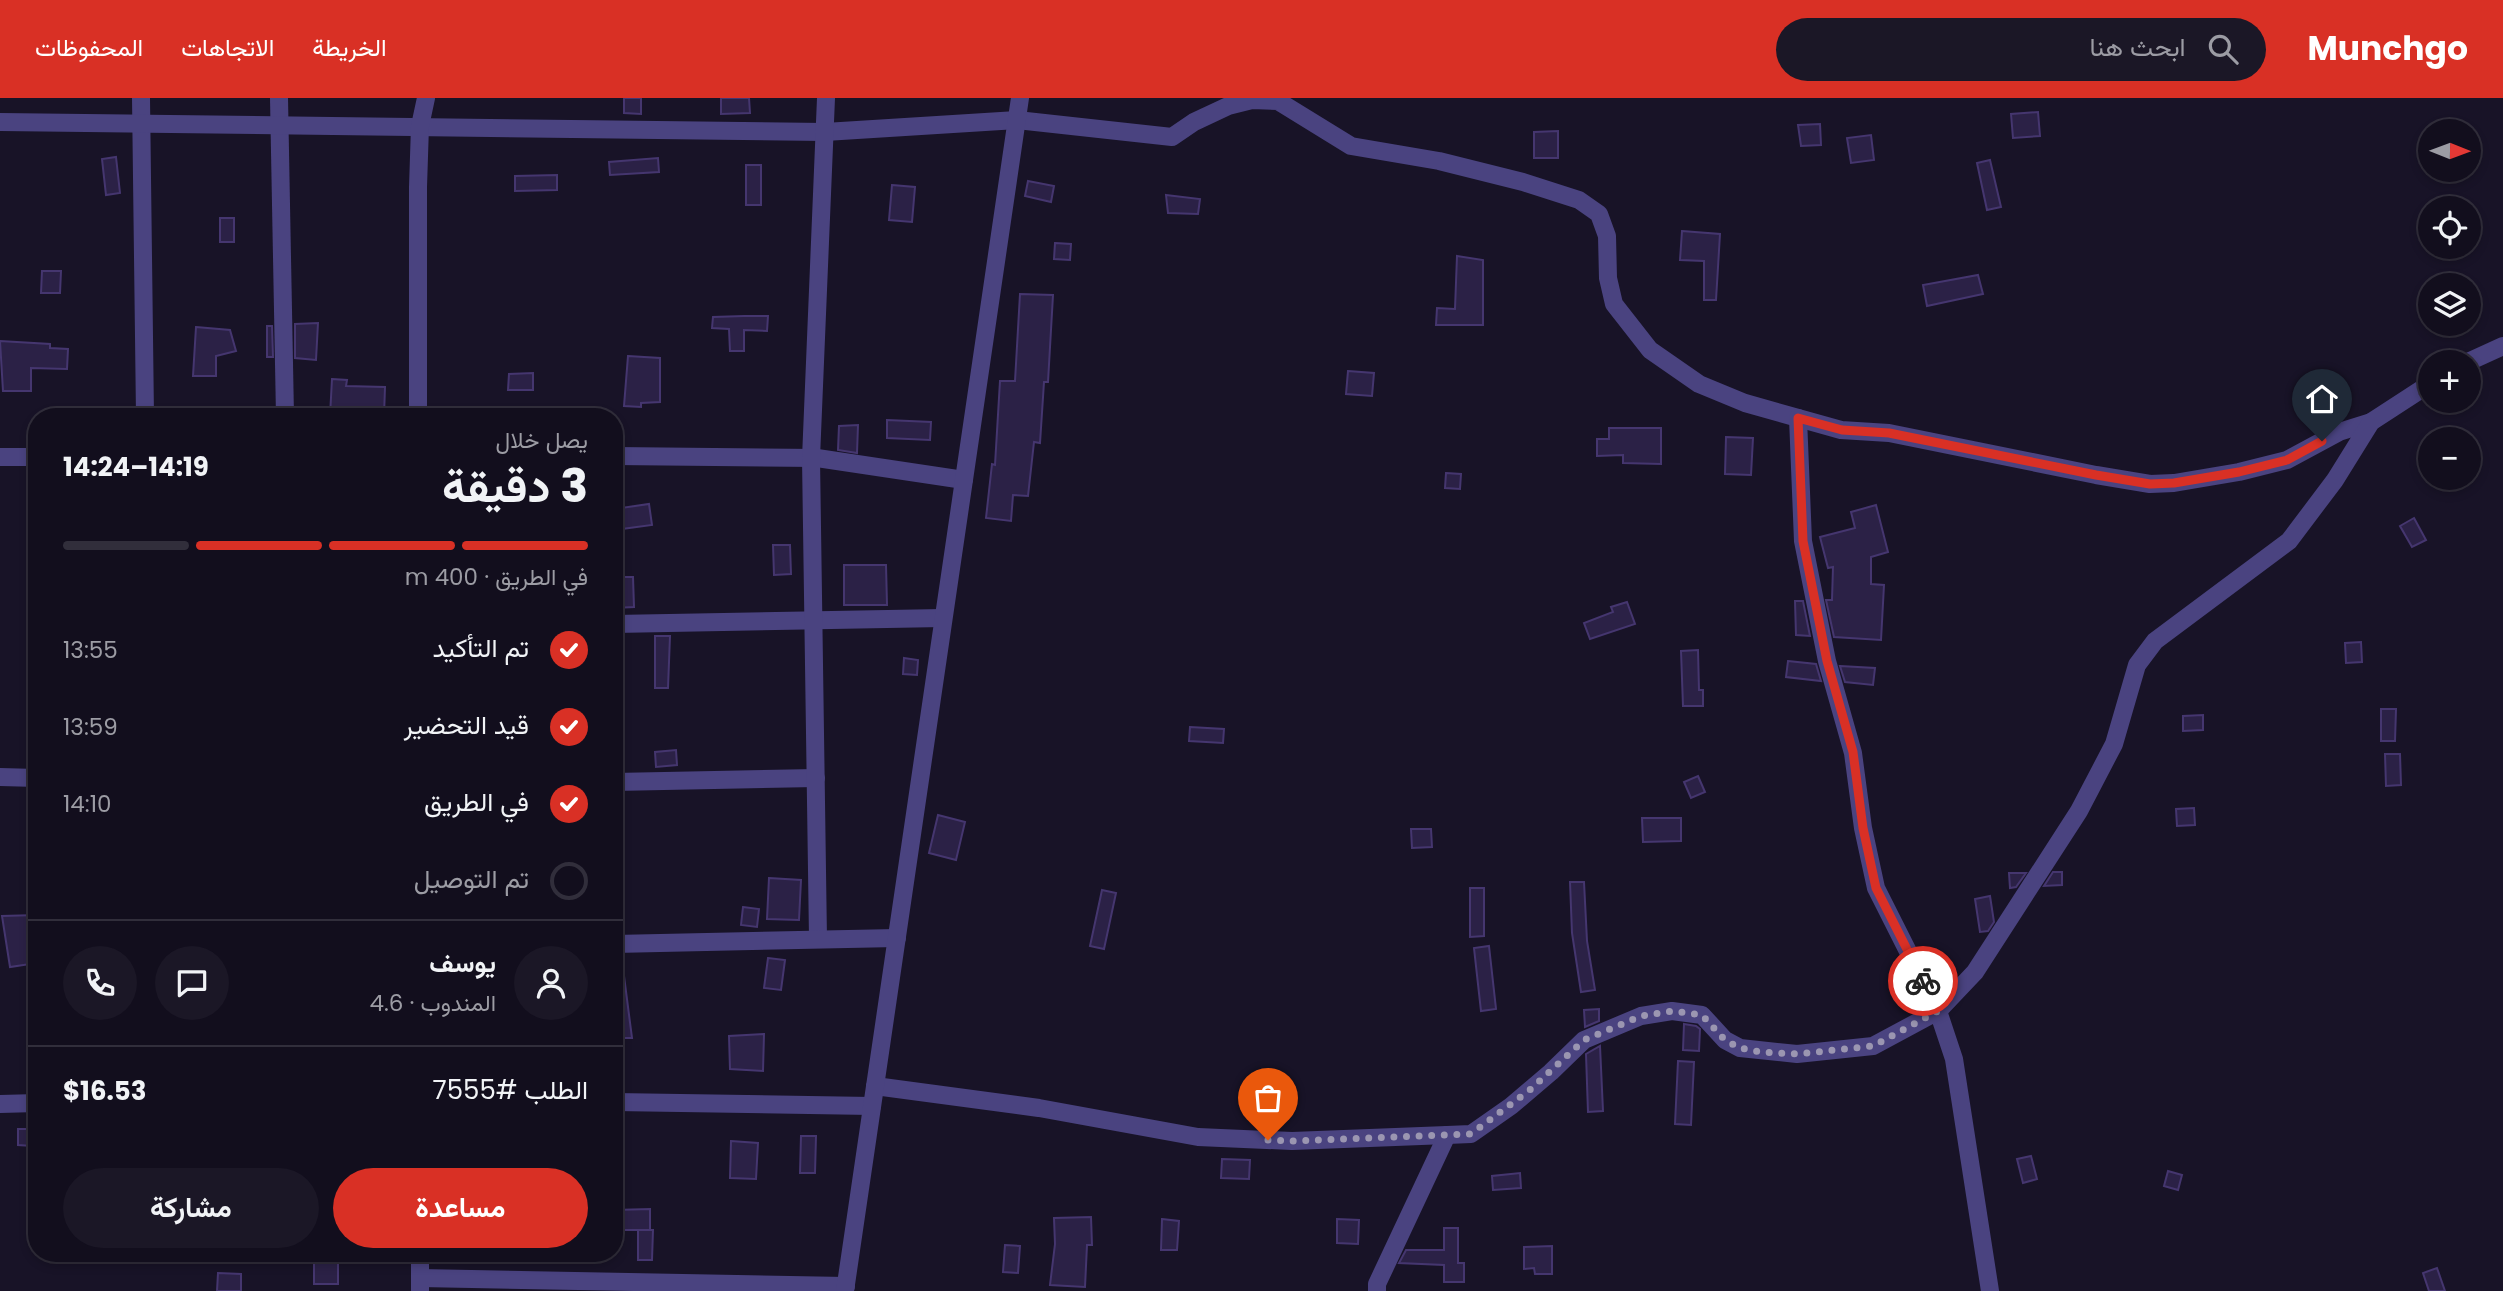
<!DOCTYPE html>
<html lang="ar">
<meta charset="utf-8">
<style>
:root{--surface:#120e1d;--page:#1b1726;--text:#f1f3f6;--muted:#9c9ca4;--line:#312e3b;--accent:#d93025}
body{margin:0;font-family:Poppins,Vazirmatn,sans-serif;background:var(--page);color:var(--text);direction:rtl;height:100vh;display:flex;flex-direction:column;font-size:26px;white-space:nowrap}
*{box-sizing:border-box;margin:0}
p{font-size:23px;color:var(--muted)}
.icon{flex:none;width:38px;height:38px;fill:none;stroke:currentColor;stroke-width:2;stroke-linecap:round;stroke-linejoin:round}
.map{position:relative;flex:1;overflow:hidden;direction:ltr}
.panel{position:absolute;left:28px;top:310px;width:595px;height:854px;display:flex;flex-direction:column;background:var(--surface);border-radius:28px;box-shadow:0 4px 10px #0003,0 0 0 2px var(--line);direction:rtl}
.panel>*{flex:none}
.needle{width:46px;rotate:91deg}
.tools{position:absolute;left:2418px;top:21px;display:grid;gap:14px}
.tools a{display:grid;place-items:center;width:63px;height:63px;border-radius:50%;background:var(--surface);box-shadow:0 4px 10px #0003,0 0 0 2px var(--line);font-size:35px}
.pin{position:absolute;display:grid;place-items:center;width:60px;height:60px;color:#fff;margin:-72px -30px;border-radius:50% 50% 50% 0;rotate:-45deg;box-shadow:0 0 7px #0007}
.pin .icon{rotate:45deg}
.courier{position:absolute;display:grid;place-items:center;width:70px;height:70px;margin:-35px;border:5px solid #d93025;border-radius:50%;background:#fff;color:#222;box-shadow:0 2px 9px #0007}
.summary em{font-style:normal;font-weight:700}
.summary div{display:flex;flex-direction:column-reverse}
.summary{display:flex;align-items:center;justify-content:space-between;height:119px;padding:0 35px}
h1{font-size:46px;font-weight:700;line-height:52px}
.bar{display:grid;grid-template-columns:repeat(4,1fr);gap:10px 7px;align-content:center;height:84px;padding:0 35px}
.bar i{height:9px;border-radius:5px;background:var(--line)}
.bar .selected{background:var(--accent)}
.bar p{grid-column:span 4}
.line{display:flex;align-items:center;gap:18px;padding:0 35px;border-top:2px solid var(--line)}
.line div{flex:1}
.round{display:grid;place-items:center;flex:none;width:74px;height:74px;border-radius:37px;background:var(--page)}
ol{padding:0 35px;list-style:none}
li{display:flex;align-items:center;gap:21px;height:77px}
li p{margin-inline-start:auto}
li .icon{padding:7px;border-radius:50%;background:var(--accent);color:#fff;stroke-width:4}
li:last-child{color:var(--muted)}
li i{width:38px;height:38px;border:4px solid var(--line);border-radius:50%}
.primary-button{display:flex;gap:14px;margin-top:auto;padding:14px 35px}
.primary-button a{flex:1;height:80px;border-radius:42px;background:var(--accent);color:#fff;font-size:28px;font-weight:700;line-height:80px;text-align:center}
.primary-button a+a{background:var(--page);color:var(--text)}
header{display:flex;align-items:center;gap:42px;box-sizing:border-box;height:98px;padding:0 35px;background:var(--accent);color:#fff}
header strong{font-size:33px}
nav{display:flex;gap:38px;margin-inline-start:auto;font-size:24px}
.search{width:490px;height:63px;background:var(--page);display:flex;align-items:center;gap:18px;box-sizing:border-box;padding:0 24px;border-radius:38px;color:var(--muted);font-size:26px}
.map>svg:first-child{display:block}
.building{fill:#2b2146;stroke:#45366f;stroke-width:2}
.lines{fill:none;stroke-linecap:round;stroke-linejoin:round}
.minor{stroke:#4a4380;stroke-width:18}
.tertiary{stroke:#4a4380;stroke-width:18}
.done{stroke:#9b96b1;stroke-width:7;stroke-dasharray:0 12.6}
.route{stroke:#d93025;stroke-width:9}
</style>
<header>
<strong>Munchgo</strong>
<div class="search"><svg class="icon" aria-label="search" viewBox="0 0 24 24"><circle cx="10" cy="10" r="6"/><path d="M15 15l6 6"/></svg>ابحث هنا</div>
<nav><a>الخريطة</a><a>الاتجاهات</a><a>المحفوظات</a></nav>
</header>
<div class="map">
<svg width="2503" height="1193" viewBox="0 0 2503 1193">
<rect width="100%" height="100%" fill="#181327"/>
<g class="building">
<polygon points="624,0 641,0 641,16 624,15"/>
<polygon points="721,0 749,0 750,15 721,16"/>
<polygon points="2038,14 2040,38 2013,40 2011,16"/>
<polygon points="1820,26 1821,47 1801,48 1798,27"/>
<polygon points="1558,33 1558,60 1534,60 1534,34"/>
<polygon points="1871,37 1874,62 1851,65 1847,40"/>
<polygon points="116,59 120,95 106,97 102,61"/>
<polygon points="658,60 659,74 610,77 609,64"/>
<polygon points="1990,62 2001,109 1987,112 1977,65"/>
<rect x="746" y="67" width="15" height="40"/>
<polygon points="557,77 557,92 515,93 515,78"/>
<polygon points="1028,83 1054,88 1051,104 1025,98"/>
<polygon points="892,87 915,89 912,124 889,122"/>
<polygon points="1166,97 1200,101 1198,116 1168,115"/>
<rect x="220" y="120" width="14" height="24"/>
<polygon points="1682,133 1720,136 1716,202 1704,202 1704,163 1680,162"/>
<polygon points="1055,145 1071,146 1070,162 1054,161"/>
<polygon points="1457,158 1483,162 1483,227 1436,227 1437,210 1455,211"/>
<polygon points="42,173 61,173 60,195 41,195"/>
<polygon points="1978,177 1983,196 1927,208 1923,187"/>
<polygon points="1020,196 1053,197 1048,284 1044,284 1040,345 1034,344 1028,398 1013,397 1011,423 986,420 992,366 995,367 1000,283 1015,283"/>
<polygon points="744,218 768,218 767,233 744,232 744,253 730,253 729,231 712,230 713,219"/>
<polygon points="318,225 316,262 295,260 295,226"/>
<polygon points="267,228 272,228 273,259 267,259"/>
<polygon points="196,229 230,232 236,253 216,258 216,278 193,278"/>
<polygon points="0,243 50,246 50,250 68,251 67,271 31,270 31,293 3,293"/>
<polygon points="628,258 660,260 660,304 641,305 641,309 624,308"/>
<polygon points="1348,273 1374,275 1372,298 1346,296"/>
<polygon points="533,275 533,292 508,292 509,276"/>
<polygon points="332,281 347,282 346,288 385,289 384,318 330,318"/>
<polygon points="887,322 931,324 930,342 887,340"/>
<polygon points="858,327 857,355 838,352 839,328"/>
<polygon points="1609,330 1661,330 1661,366 1623,365 1623,357 1597,358 1597,341 1609,341"/>
<polygon points="1726,339 1753,340 1751,377 1725,376"/>
<polygon points="1446,375 1461,376 1460,391 1445,390"/>
<polygon points="649,406 652,427 614,432 614,411"/>
<polygon points="1876,407 1888,454 1871,459 1871,486 1884,487 1881,542 1834,539 1826,502 1832,502 1833,469 1828,470 1820,439 1855,430 1851,414"/>
<polygon points="2414,420 2426,442 2412,449 2400,428"/>
<polygon points="773,447 790,447 791,476 774,477"/>
<polygon points="844,467 886,467 887,507 844,507"/>
<polygon points="614,479 633,479 634,509 614,510"/>
<polygon points="1795,503 1803,503 1810,538 1796,537"/>
<polygon points="1627,504 1635,526 1590,541 1584,525 1613,514 1611,509"/>
<polygon points="655,538 670,538 668,590 655,590"/>
<polygon points="2361,544 2362,564 2346,565 2345,545"/>
<polygon points="1698,552 1699,592 1703,592 1703,608 1683,608 1681,553"/>
<polygon points="904,560 918,562 917,577 903,576"/>
<polygon points="1788,563 1816,566 1821,583 1786,579"/>
<polygon points="1840,568 1875,570 1873,587 1845,584"/>
<polygon points="2381,611 2396,611 2395,643 2381,643"/>
<polygon points="2203,617 2203,632 2183,633 2183,618"/>
<polygon points="1190,629 1224,631 1223,645 1189,643"/>
<polygon points="676,652 677,667 656,669 655,654"/>
<polygon points="2385,656 2400,656 2401,687 2386,688"/>
<polygon points="1698,678 1705,694 1691,700 1684,684"/>
<polygon points="2194,710 2195,727 2177,728 2176,711"/>
<polygon points="938,717 965,724 956,762 929,755"/>
<polygon points="1642,720 1681,720 1681,743 1643,744"/>
<polygon points="1411,731 1431,731 1432,749 1412,750"/>
<polygon points="2053,774 2062,774 2062,787 2044,788"/>
<polygon points="2009,775 2026,775 2016,789 2010,790"/>
<polygon points="769,780 801,782 799,822 767,821"/>
<polygon points="1570,784 1584,784 1587,843 1595,892 1581,894 1572,835"/>
<polygon points="1470,790 1484,790 1484,838 1470,839"/>
<polygon points="1102,792 1116,795 1104,851 1090,848"/>
<polygon points="1990,798 1994,824 1988,833 1980,834 1975,801"/>
<polygon points="743,809 759,811 757,829 741,827"/>
<polygon points="37,817 37,865 10,869 2,818"/>
<polygon points="1489,848 1496,911 1481,913 1474,850"/>
<polygon points="768,860 785,862 781,892 764,890"/>
<polygon points="624,878 632,940 615,940 614,879"/>
<polygon points="1599,911 1599,923 1585,929 1584,912"/>
<polygon points="1684,926 1696,928 1700,931 1699,953 1683,952"/>
<polygon points="764,936 763,973 730,971 729,938"/>
<polygon points="1600,948 1603,1013 1588,1014 1586,956"/>
<polygon points="1678,963 1694,964 1691,1027 1675,1026"/>
<polygon points="18,1031 33,1031 32,1048 18,1047"/>
<polygon points="801,1038 816,1038 815,1075 800,1075"/>
<polygon points="731,1043 758,1045 756,1081 730,1080"/>
<polygon points="2031,1058 2037,1081 2023,1085 2017,1061"/>
<polygon points="1222,1061 1250,1062 1249,1081 1221,1080"/>
<polygon points="2168,1073 2182,1077 2178,1092 2164,1088"/>
<polygon points="1520,1075 1521,1090 1493,1092 1492,1078"/>
<polygon points="650,1111 650,1132 614,1132 614,1112"/>
<polygon points="1091,1119 1092,1147 1087,1147 1085,1189 1050,1187 1055,1146 1054,1120"/>
<polygon points="1162,1121 1179,1123 1177,1152 1161,1152"/>
<polygon points="1337,1121 1359,1122 1358,1146 1337,1145"/>
<polygon points="1444,1130 1458,1130 1458,1165 1464,1165 1464,1184 1444,1184 1444,1167 1399,1165 1406,1152 1444,1152"/>
<polygon points="638,1132 653,1132 652,1162 638,1162"/>
<polygon points="1005,1147 1020,1148 1018,1175 1003,1174"/>
<polygon points="1552,1148 1552,1176 1535,1176 1534,1170 1524,1171 1524,1149"/>
<rect x="314" y="1155" width="24" height="31"/>
<polygon points="2437,1170 2445,1193 2429,1193 2423,1175"/>
<polygon points="218,1175 241,1176 241,1193 217,1193"/>
</g>
<g class="lines">
<g class="minor">
<polyline points="141,0 145,318"/>
<polyline points="279,0 285,318"/>
<polyline points="0,24 825,34 1017,22 1172,39 1194,24 1228,8 1252,2 1278,3 1351,48 1439,63 1523,84 1579,102 1599,116 1607,138 1608,180 1614,206 1650,252 1699,286 1745,305 1841,332 1889,335 2096,377 2150,386 2174,385 2239,374 2287,362 2339,334 2371,324"/>
<polyline points="2468,264 2503,248"/>
<polyline points="1798,320 1803,443 1827,563 1853,655 1863,730 1876,790 1938,913 1954,961 1990,1193"/>
<polyline points="614,358 817,360 964,382"/>
<polyline points="0,359 37,359"/>
<polyline points="614,526 943,520"/>
<polyline points="0,679 37,680"/>
<polyline points="614,684 816,680"/>
<polyline points="818,841 811,360 826,0"/>
<polyline points="614,846 897,840"/>
<polyline points="875,988 1039,1010 1198,1039 1292,1043 1447,1037 1471,1036 1511,1008 1551,974 1584,942 1641,918 1672,913 1702,917 1725,942 1740,950 1797,956 1873,948 1938,913 1975,874 2079,713 2114,646 2137,567 2155,543 2289,443 2335,382 2371,324 2431,285"/>
<polyline points="614,1004 872,1008"/>
<polyline points="0,1006 37,1005"/>
<polyline points="420,1180 846,1188"/>
<polyline points="1377,1193 1377,1186 1447,1037"/>
</g>
<g class="tertiary">
<polyline points="418,318 418,89 420,28 426,0"/>
<polyline points="420,1155 420,1193"/>
<polyline points="845,1193 1020,0"/>
</g>
</g>
<g class="lines">
<polyline class="done" points="1268,1042 1292,1043 1471,1036 1531,991 1584,942 1641,918 1672,913 1702,917 1725,942 1740,950 1760,954 1797,956 1873,948 1938,913 1923,883"/>
<polyline class="route" points="1923,883 1876,790 1863,730 1853,654 1827,563 1803,443 1798,320 1842,332 1889,335 2096,377 2150,386 2174,385 2239,374 2287,362 2322,343"/>
</g>
</svg>
<div class="tools">
<a><svg class="needle" viewBox="-14 -14 28 28"><path d="M0-13l5 13h-10z" fill="#e53935"/><path d="M0 13l5-13h-10z" fill="#9c9ca4"/></svg></a>
<a><svg class="icon" aria-label="locate" viewBox="0 0 24 24"><circle cx="12" cy="12" r="6"/><path d="M12 2v4M12 18v4M2 12h4M18 12h4"/></svg></a>
<a><svg class="icon" aria-label="layers" viewBox="0 0 24 24"><path d="M12 4l9 5-9 5-9-5zM3 14l9 5 9-5"/></svg></a>
<a>+</a>
<a>−</a>
</div>
<div class="pin" style="left:1268px;top:1042px;background:#ea580c"><svg class="icon" aria-label="bag" viewBox="0 0 24 24"><path d="M5 8h14l-1 12H6zM9 8a3 3 0 0 1 6 0"/></svg></div>
<div class="pin" style="left:2322px;top:343px;background:#1f2937"><svg class="icon" aria-label="home" viewBox="0 0 24 24"><path d="M3 11l9-7 9 7M6 9v11h12V9"/></svg></div>
<div class="courier" style="left:1923px;top:883px"><svg class="icon" aria-label="bike" viewBox="0 0 24 24"><circle cx="6" cy="16" r="4"/><circle cx="18" cy="16" r="4"/><path d="M6 16l4-8h5l3 8M10 8l3 8H6M13 5h3"/></svg></div>
<section class="panel">
<div class="summary"><div><h1>3 دقيقة</h1><p>يصل خلال</p></div><em>14:19–14:24</em></div>
<div class="bar"><i class="selected"></i><i class="selected"></i><i class="selected"></i><i></i><p>في الطريق · 400 m</p></div>
<ol>
<li><svg class="icon" aria-label="check" viewBox="0 0 24 24"><path d="M5 12l5 5 9-10"/></svg>تم التأكيد<p>13:55</p></li>
<li><svg class="icon" aria-label="check" viewBox="0 0 24 24"><path d="M5 12l5 5 9-10"/></svg>قيد التحضير<p>13:59</p></li>
<li><svg class="icon" aria-label="check" viewBox="0 0 24 24"><path d="M5 12l5 5 9-10"/></svg>في الطريق<p>14:10</p></li>
<li><i></i>تم التوصيل</li>
</ol>
<div class="line" style="height:126px"><a class="round"><svg class="icon" aria-label="person" viewBox="0 0 24 24"><circle cx="12" cy="8" r="4"/><path d="M4 21q1-7 8-7t8 7"/></svg></a><div><b>يوسف</b><p>المندوب · 4.6</p></div><a class="round"><svg class="icon" aria-label="chat" viewBox="0 0 24 24"><path d="M4 5h16v11H9l-5 4z"/></svg></a><a class="round"><svg class="icon" aria-label="phone" viewBox="0 0 24 24"><path d="M5 4h4l2 5-3 2q2 4 5 5l2-3 5 2v4C11 20 4 13 5 4z"/></svg></a></div>
<div class="line" style="height:91px"><div>الطلب #7555</div><b>$16.53</b></div>
<div class="primary-button"><a>مساعدة</a><a>مشاركة</a></div>
</section>
</div>
